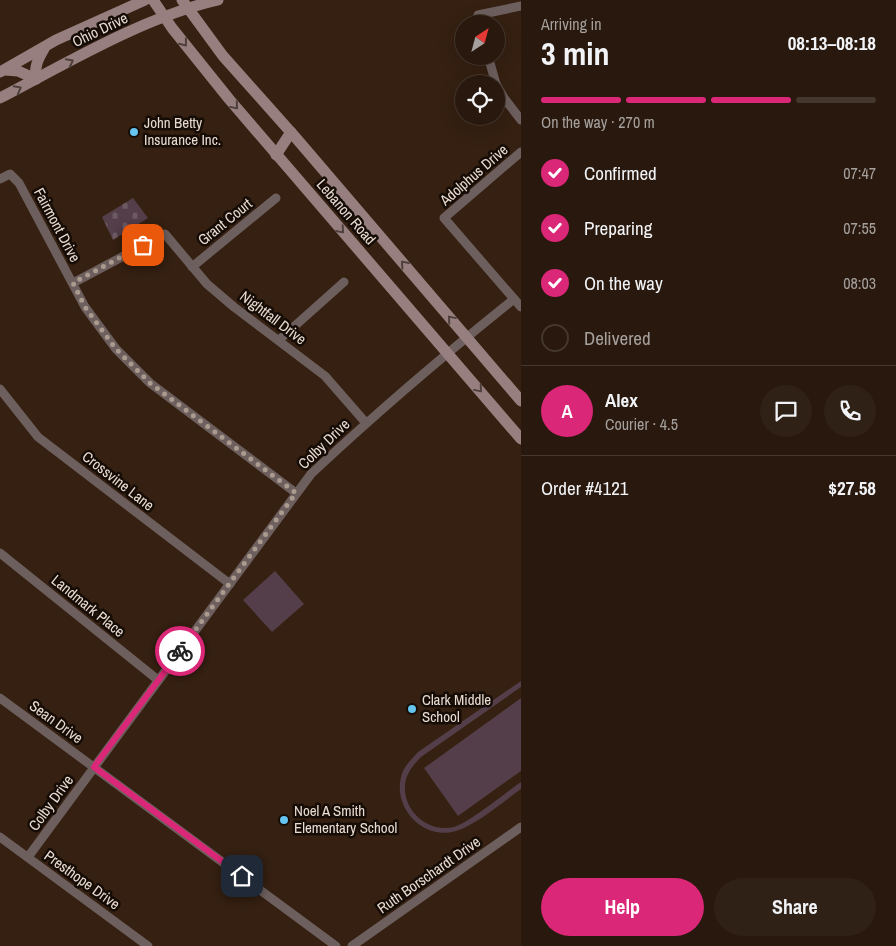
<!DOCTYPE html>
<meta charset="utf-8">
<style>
:root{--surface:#28180d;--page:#302116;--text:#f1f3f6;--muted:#a5a09d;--line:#44372e;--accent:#db2777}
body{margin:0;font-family:"Archivo Narrow",sans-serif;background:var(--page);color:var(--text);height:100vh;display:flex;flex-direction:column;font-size:19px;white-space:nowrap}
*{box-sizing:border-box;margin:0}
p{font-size:16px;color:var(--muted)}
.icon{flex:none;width:28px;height:28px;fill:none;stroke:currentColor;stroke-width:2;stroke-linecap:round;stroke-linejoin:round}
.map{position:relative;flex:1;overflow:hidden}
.sheet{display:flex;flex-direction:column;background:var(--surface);width:375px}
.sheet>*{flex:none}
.needle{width:32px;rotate:36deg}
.fabs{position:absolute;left:455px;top:15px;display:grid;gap:10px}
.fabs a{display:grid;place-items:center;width:50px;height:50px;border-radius:50%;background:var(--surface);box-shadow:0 5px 20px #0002,0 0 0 1px var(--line);font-size:25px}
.pin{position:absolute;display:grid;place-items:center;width:42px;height:42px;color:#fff;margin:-21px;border-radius:10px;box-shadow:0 2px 8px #0006}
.courier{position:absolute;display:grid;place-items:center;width:50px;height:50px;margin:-25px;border:4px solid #db2777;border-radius:50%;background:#fff;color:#222;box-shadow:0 1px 6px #0007}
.headline em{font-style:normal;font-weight:700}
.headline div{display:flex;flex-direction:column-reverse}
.headline{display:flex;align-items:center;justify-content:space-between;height:85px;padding:0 20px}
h1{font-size:32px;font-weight:700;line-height:38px}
.bar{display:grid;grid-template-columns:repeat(4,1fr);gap:8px 5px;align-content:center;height:60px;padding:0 20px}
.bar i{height:6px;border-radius:4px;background:var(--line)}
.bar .on{background:var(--accent)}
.bar p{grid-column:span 4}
.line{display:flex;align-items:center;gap:12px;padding:0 20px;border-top:1px solid var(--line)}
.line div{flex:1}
.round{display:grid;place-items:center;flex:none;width:52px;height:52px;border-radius:26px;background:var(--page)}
ol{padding:0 20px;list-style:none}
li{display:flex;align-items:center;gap:15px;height:55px}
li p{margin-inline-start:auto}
li .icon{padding:5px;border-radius:50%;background:var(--accent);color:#fff;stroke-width:4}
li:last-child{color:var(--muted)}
li i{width:28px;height:28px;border:2px solid var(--line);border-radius:50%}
.action{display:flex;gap:10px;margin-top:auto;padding:10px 20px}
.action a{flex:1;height:58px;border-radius:30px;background:var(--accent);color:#fff;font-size:20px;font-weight:700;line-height:58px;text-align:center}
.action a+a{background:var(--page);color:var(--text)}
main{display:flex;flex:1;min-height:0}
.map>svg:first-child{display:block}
.cemetery{fill:url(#cemetery-stones)}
.park{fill:#533e49}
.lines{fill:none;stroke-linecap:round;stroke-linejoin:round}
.minor{stroke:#6d5f5e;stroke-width:9}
.secondary{stroke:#967f7e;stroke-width:11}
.oneway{stroke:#4f403c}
.done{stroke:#ab9a8e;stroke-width:5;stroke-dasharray:0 9}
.route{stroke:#db2777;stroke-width:6}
.poi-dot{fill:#66c4ef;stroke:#150c06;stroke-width:2}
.labels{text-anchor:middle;stroke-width:5;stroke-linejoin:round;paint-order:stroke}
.street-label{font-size:15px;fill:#eadbd2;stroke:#150c06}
.poi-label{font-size:15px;fill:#eadbd2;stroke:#150c06;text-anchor:start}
</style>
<main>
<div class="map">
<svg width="521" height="946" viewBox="0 0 521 946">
<defs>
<pattern id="cemetery-stones" width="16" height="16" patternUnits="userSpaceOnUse" patternTransform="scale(1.25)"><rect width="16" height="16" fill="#533e49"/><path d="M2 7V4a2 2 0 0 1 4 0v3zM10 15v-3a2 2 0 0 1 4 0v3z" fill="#6c5962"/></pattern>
</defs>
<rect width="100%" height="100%" fill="#352011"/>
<polygon class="cemetery" points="133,198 148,218 113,240 102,217"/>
<g class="park">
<polygon points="275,571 304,604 272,632 243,600"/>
<path d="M521 681V687L421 757C415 763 409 770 406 779 399 807 426 834 454 827 470 822 505 793 521 782V789C503 802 476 825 456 831 424 841 393 809 401 777 403 767 411 760 418 752Z"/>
<polygon points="521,698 521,771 458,816 424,768"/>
</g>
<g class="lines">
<g class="minor">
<polyline points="480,24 478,15 521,6"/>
<polyline points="488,56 496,84"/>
<polyline points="496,84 504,98 521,120"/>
<polyline points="521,152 444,218 521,307"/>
<polyline points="0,179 10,174 19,183 85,307 116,349 150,383 296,493"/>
<polyline points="192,267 276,198"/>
<polyline points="73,283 165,234 207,284 234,307 325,376 366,423"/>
<polyline points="279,340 344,282"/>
<polyline points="0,389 38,437 230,584"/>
<polyline points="0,553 158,680"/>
<polyline points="0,698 336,946"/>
<polyline points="0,837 148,946"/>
<path d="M28 857 311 474C376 413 444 355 514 299"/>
<polyline points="352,946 521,827"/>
</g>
<g class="secondary">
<polyline points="153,0 172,28 229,99 521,439"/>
<polyline points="182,0 223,56 296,138 521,401"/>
<polyline points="5,70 18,71 36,79"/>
<polyline points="0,72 56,40 145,0"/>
<path d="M36 79C34 67 38 59 44 49"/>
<path d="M0 98C67 63 144 17 218 0"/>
<polyline points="276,155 291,132"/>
</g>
</g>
<defs><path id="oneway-chevron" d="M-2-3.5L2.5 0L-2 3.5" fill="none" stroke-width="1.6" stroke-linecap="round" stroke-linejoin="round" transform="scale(1.25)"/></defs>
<g class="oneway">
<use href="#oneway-chevron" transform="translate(184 43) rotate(52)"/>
<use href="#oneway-chevron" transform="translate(70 62) rotate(-27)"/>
<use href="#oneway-chevron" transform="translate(18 89) rotate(-28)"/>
<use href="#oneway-chevron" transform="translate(235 106) rotate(50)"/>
<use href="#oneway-chevron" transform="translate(341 230) rotate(49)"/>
<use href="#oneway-chevron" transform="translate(404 264) rotate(-131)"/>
<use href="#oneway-chevron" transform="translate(451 319) rotate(-130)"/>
<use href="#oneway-chevron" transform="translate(479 389) rotate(50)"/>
</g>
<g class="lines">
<polyline class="done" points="143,245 73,283 85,307 116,349 150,383 296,493 180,651"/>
<polyline class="route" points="180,651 94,767 242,876"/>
</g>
<g class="poi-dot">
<circle cx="134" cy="132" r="5"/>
<circle cx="412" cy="709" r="5"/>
<circle cx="284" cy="820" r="5"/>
</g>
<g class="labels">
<g class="street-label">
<text transform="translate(100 30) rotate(-26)" y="5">Ohio Drive</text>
<text transform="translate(474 175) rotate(-41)" y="5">Adolphus Drive</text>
<text transform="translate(346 212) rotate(49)" y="5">Lebanon Road</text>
<text transform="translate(225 222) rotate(-39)" y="5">Grant Court</text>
<text transform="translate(57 225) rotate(62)" y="5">Fairmont Drive</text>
<text transform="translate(273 318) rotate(37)" y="5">Nightfall Drive</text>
<text transform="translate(324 444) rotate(-44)" y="5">Colby Drive</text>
<text transform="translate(118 481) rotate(38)" y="5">Crossvine Lane</text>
<text transform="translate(88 606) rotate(39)" y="5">Landmark Place</text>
<text transform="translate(56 722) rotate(36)" y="5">Sean Drive</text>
<text transform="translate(51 803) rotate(-54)" y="5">Colby Drive</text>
<text transform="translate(429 875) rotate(-35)" y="5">Ruth Borschardt Drive</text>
<text transform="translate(82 880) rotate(36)" y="5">Presthope Drive</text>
</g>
<g class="poi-label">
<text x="144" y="128">John Betty<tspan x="144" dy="17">Insurance Inc.</tspan></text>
<text x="422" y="705">Clark Middle<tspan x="422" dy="17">School</tspan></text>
<text x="294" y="816">Noel A Smith<tspan x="294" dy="17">Elementary School</tspan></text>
</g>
</g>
</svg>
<div class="fabs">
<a><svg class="needle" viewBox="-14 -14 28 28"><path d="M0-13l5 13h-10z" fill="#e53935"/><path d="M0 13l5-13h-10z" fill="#a5a09d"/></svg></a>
<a><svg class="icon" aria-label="locate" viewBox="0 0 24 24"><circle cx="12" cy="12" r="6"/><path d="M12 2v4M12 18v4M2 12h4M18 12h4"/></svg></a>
</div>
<div class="pin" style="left:143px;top:245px;background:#ea580c"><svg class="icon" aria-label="bag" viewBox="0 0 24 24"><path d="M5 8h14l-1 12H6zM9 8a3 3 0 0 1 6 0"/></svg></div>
<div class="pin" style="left:242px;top:876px;background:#1f2937"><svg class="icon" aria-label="home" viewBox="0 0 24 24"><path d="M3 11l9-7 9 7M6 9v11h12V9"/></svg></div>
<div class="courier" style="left:180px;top:651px"><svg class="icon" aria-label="bike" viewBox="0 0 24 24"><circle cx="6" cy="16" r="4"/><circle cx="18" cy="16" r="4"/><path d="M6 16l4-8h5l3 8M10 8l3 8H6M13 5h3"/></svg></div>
</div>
<section class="sheet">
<div class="headline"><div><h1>3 min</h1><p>Arriving in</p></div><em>08:13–08:18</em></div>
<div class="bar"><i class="on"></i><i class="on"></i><i class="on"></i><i></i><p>On the way · 270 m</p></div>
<ol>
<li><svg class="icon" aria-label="check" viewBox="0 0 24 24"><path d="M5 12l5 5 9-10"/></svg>Confirmed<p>07:47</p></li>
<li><svg class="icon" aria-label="check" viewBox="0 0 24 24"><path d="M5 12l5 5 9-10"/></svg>Preparing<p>07:55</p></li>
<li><svg class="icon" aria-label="check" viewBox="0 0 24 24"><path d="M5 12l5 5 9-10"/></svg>On the way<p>08:03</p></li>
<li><i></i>Delivered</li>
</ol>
<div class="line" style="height:90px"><b class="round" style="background:var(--accent);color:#fff">A</b><div><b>Alex</b><p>Courier · 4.5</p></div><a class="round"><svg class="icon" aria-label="chat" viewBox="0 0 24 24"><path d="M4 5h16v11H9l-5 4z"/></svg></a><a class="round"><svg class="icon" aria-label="phone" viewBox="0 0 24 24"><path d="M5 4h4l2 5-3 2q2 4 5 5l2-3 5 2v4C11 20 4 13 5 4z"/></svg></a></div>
<div class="line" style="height:65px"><div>Order #4121</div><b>$27.58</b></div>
<div class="action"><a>Help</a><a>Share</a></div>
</section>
</main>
